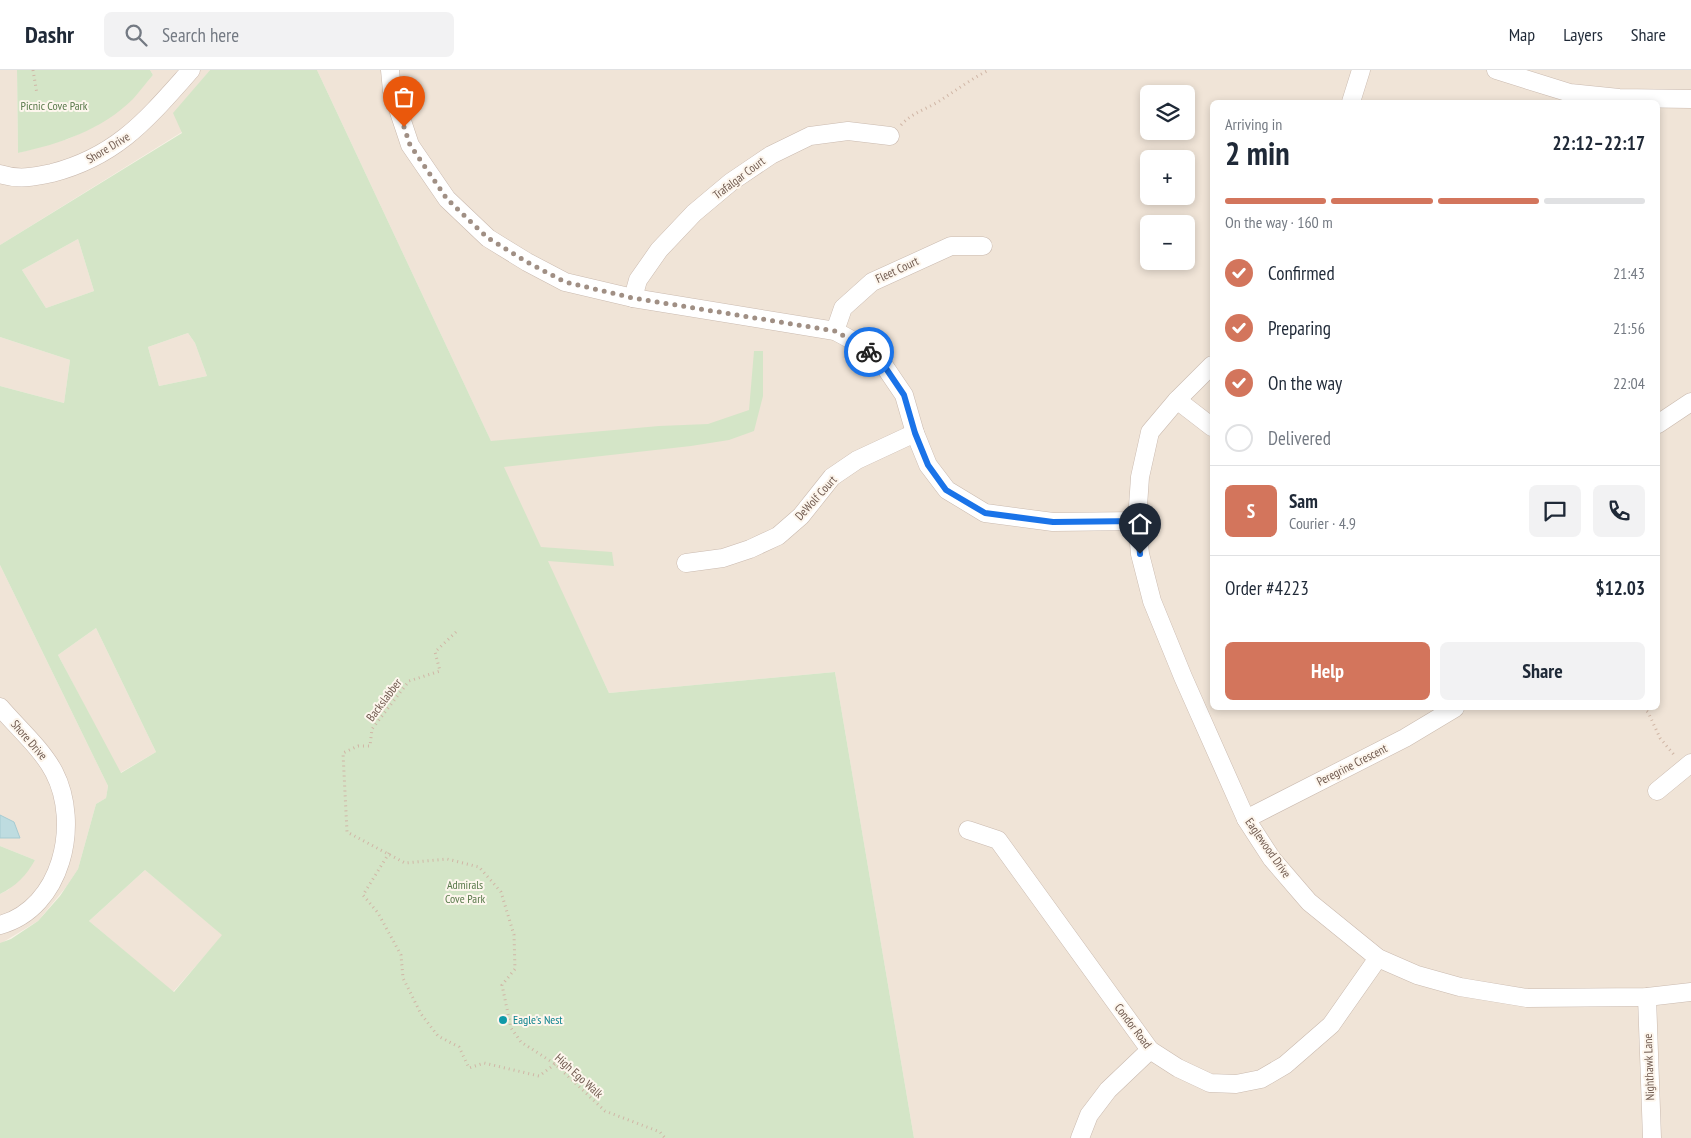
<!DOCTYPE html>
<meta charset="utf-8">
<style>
:root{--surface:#fff;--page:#f2f2f3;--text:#1f2937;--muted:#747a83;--line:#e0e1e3;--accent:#d3755c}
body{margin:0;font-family:"PT Sans Narrow",sans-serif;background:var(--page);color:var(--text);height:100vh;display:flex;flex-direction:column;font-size:19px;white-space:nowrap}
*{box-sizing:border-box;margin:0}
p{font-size:16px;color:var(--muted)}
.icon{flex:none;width:28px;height:28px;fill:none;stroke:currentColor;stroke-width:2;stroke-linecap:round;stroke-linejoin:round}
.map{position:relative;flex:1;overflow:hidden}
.sheet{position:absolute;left:1210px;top:30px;width:450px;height:610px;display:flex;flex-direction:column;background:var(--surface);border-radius:8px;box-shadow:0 2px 8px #0003}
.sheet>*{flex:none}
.buttons{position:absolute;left:1140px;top:15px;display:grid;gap:10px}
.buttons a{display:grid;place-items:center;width:55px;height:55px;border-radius:8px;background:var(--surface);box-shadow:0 2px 8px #0003;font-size:25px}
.pin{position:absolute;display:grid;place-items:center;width:42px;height:42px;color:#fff;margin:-51px -21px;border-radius:50% 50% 50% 0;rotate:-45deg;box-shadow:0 0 5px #0007}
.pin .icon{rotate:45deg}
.courier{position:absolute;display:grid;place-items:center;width:50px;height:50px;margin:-25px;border:4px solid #1a73e8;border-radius:50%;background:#fff;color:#222;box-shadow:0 1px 6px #0007}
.summary em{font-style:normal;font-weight:700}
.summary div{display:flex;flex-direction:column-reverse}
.summary{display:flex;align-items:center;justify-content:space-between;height:85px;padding:0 15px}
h1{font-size:32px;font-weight:700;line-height:38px}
.bar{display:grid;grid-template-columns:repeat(4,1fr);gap:8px 5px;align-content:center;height:60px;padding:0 15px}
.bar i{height:6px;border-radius:4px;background:var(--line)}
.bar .active{background:var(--accent)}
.bar p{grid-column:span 4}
.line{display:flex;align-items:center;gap:12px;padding:0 15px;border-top:1px solid var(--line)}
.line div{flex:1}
.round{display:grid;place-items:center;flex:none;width:52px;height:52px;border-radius:8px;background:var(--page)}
ol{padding:0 15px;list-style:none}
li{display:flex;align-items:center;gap:15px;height:55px}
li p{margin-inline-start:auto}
li .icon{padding:5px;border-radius:50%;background:var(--accent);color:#fff;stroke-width:4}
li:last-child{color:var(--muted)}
li i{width:28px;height:28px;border:2px solid var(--line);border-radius:50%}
.cta{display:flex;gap:10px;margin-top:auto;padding:10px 15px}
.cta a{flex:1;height:58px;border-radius:8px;background:var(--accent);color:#fff;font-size:20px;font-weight:700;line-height:58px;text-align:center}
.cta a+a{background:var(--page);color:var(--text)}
header{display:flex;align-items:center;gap:30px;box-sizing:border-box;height:70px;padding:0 25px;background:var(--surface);border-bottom:1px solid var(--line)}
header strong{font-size:24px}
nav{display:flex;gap:28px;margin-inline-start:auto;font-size:18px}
.search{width:350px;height:45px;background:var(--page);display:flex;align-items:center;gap:12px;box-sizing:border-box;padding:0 18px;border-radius:8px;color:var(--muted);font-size:19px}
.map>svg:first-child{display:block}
.residential{fill:#f0e4d7;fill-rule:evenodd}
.green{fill:#d4e5c7;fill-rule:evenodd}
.water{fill:#bedce0;stroke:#a6cbd1}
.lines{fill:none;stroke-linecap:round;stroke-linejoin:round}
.minor-casing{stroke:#cabaaf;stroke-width:19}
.path{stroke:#d0b6a6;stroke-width:3;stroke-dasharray:1 4;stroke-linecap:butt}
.minor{stroke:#fff;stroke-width:18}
.done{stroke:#a08f84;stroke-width:5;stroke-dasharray:0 9}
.route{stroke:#1a73e8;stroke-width:6}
.culture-dot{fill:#0f9aa8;stroke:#fdf6ed;stroke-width:2}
.labels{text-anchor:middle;stroke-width:4;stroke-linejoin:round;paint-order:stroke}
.park-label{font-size:12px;fill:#5a7a4c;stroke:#fdf6ed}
.street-label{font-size:12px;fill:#705a4f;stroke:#fdf6ed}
.culture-label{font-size:12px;fill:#0d838f;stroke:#fdf6ed;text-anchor:start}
</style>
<header>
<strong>Dashr</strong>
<div class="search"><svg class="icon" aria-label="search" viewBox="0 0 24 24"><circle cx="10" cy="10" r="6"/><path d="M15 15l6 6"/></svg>Search here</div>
<nav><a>Map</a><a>Layers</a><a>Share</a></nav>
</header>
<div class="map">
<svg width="1691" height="1068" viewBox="0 0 1691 1068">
<rect width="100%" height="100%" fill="#f9f2e7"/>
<g class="residential">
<polygon points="0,0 17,0 18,83 68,69 97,55 132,29 153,5 150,0 210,0 174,43 182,62 0,175"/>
<path d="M317 0H1691V1068H914L835 602 609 623ZM1149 24H1186V61H1149ZM1212 32H1658V638H1212ZM1149 89H1186V126H1149ZM1149 154H1186V191H1149Z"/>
<polygon points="78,169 94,221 46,238 22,200"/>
<polygon points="188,263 195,273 207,306 159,316 148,277"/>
<polygon points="0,267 70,290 64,333 0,316"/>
<polygon points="0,495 108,716 106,728 96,734 78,799 66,817 38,851 0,874 0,824 8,820 35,790 0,776 0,768 19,768 14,752 0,745"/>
<polygon points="96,558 156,682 120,703 58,585"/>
<polygon points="145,800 223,865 173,922 89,851"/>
</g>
<g class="green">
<path d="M17 0H150L153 5C146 13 140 21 133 29 102 60 59 74 18 83Z"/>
<path d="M210 0H317L491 371 659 356 708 354 749 340 754 281H763V326L754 361 729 370 691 376 504 397 541 477 612 482 614 496 548 491 609 623 835 602 914 1068H0V873L11 869 38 851 60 826 78 799 96 734 106 728 108 716 0 495V316L64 333 70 290 0 267V175L182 63 173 43ZM78 169 94 221 46 238 22 200ZM188 263 195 273 207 306 159 316 148 277ZM96 558 156 682 121 703 58 585ZM145 800 222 865 174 922 89 851Z"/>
<path d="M0 776 35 790C26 806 16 816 0 824Z"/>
</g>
<polygon class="water" points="0,745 14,752 20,768 0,768"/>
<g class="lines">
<defs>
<g id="minor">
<polyline points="390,0 392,21 410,75 447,129 488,168 527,192 565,212 633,228 835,261 861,275 885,297 904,325 915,363 928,395 947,420 985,443 1053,452 1137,451"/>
<polyline points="1496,0 1570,23 1619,28 1691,29"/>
<polyline points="1351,32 1361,0"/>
<path d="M0 104C18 110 34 107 52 103 118 86 148 48 191 0"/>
<polyline points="633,228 638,210 659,180 694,143 731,112 771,85 810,66 848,61 890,66"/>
<polyline points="835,261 843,238 872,212 951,176 983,176"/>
<polyline points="1212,295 1177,330 1150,362 1140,407 1137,451 1140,484 1152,531 1183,607 1246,749 1272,789 1309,832 1378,888 1417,905 1460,917 1527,928 1647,927 1691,922"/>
<polyline points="1177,330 1212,357"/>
<polyline points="1658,354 1691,332"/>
<polyline points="686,493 723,488 750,479 778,466 801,446 832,407 857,390 915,363"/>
<path d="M0 637C17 657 42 679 54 702 81 754 62 838 0 855"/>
<polyline points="1657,721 1691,693"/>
<polyline points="1246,749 1405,668 1455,638"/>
<polyline points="968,760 998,770 1150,980 1178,998 1210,1013 1236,1014 1261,1009 1285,995 1331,955 1378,888"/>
<polyline points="1647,927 1652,1068"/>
<polyline points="1080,1068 1089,1045 1108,1020 1150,980"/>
</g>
</defs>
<use href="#minor" class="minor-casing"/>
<g class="path">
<polyline points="33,0 37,24"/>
<path d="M901 55C912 43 924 40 938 32 955 21 971 9 989 0"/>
<polyline points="456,562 435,582 440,601 409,611 372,659 370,676 358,676 343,683 347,762 405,793 447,789 479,797 501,822 514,865 515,899 502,915 511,958 521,972 555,994 605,1041 660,1062 665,1068"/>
<polyline points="1643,638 1648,642 1660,668 1675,686"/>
<polyline points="389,783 363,825 378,843 401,885 403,908 421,944 438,966 459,977 469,998 484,993 539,1006 555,994"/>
</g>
<use href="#minor" class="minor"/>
</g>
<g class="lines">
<polyline class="done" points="404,57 410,75 447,129 474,155 488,168 527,192 565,212 633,228 835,261 861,275 869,282"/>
<polyline class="route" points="869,282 885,297 904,325 915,363 928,395 946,420 985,443 1053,452 1137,451 1140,484"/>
</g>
<circle class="culture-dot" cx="503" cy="950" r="5"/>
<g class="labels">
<g class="park-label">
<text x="54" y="40">Picnic Cove Park</text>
<text x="465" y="819">Admirals<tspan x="465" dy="14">Cove Park</tspan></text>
</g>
<g class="street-label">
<text transform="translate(108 78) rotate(-31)" y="4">Shore Drive</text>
<text transform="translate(739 108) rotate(-37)" y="4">Trafalgar Court</text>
<text transform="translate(897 200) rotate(-25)" y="4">Fleet Court</text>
<text transform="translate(816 428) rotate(-48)" y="4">DeWolf Court</text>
<text transform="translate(384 630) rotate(-53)" y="4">Backslabber</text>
<text transform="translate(29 670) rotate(49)" y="4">Shore Drive</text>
<text transform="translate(1352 695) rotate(-27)" y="4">Peregrine Crescent</text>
<text transform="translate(1268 778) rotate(55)" y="4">Eaglewood Drive</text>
<text transform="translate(1133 956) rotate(53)" y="4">Condor Road</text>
<text transform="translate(1649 997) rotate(-92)" y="4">Nighthawk Lane</text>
<text transform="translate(579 1006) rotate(42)" y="4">High Ego Walk</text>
</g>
<g class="culture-label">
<text x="513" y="954">Eagle's Nest</text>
</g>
</g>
</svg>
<div class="buttons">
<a><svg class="icon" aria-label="layers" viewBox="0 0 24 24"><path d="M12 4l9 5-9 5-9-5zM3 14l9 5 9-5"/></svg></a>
<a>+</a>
<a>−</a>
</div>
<div class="pin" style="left:404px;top:57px;background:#ea580c"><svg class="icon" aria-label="bag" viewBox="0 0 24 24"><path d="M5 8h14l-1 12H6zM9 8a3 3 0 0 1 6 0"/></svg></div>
<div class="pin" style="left:1140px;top:484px;background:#1f2937"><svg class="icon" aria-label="home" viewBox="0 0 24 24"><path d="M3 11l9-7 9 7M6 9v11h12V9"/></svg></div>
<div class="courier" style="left:869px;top:282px"><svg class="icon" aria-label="bike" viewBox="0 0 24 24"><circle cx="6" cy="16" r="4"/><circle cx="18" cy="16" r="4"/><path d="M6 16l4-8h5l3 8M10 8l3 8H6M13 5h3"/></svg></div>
<section class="sheet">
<div class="summary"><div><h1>2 min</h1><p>Arriving in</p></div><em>22:12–22:17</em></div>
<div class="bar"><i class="active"></i><i class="active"></i><i class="active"></i><i></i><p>On the way · 160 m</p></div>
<ol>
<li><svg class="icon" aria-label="check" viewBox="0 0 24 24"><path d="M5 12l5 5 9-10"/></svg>Confirmed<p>21:43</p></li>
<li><svg class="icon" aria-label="check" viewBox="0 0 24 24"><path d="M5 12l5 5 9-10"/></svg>Preparing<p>21:56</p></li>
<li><svg class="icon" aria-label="check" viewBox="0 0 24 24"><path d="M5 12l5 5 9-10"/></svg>On the way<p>22:04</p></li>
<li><i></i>Delivered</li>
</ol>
<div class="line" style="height:90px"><b class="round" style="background:var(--accent);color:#fff">S</b><div><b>Sam</b><p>Courier · 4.9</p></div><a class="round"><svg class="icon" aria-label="chat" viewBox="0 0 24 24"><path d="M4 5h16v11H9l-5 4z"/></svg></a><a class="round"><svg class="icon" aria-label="phone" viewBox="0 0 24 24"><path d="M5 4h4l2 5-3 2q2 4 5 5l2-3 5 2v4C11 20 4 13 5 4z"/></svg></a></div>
<div class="line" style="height:65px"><div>Order #4223</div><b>$12.03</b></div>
<div class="cta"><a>Help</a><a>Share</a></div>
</section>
</div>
